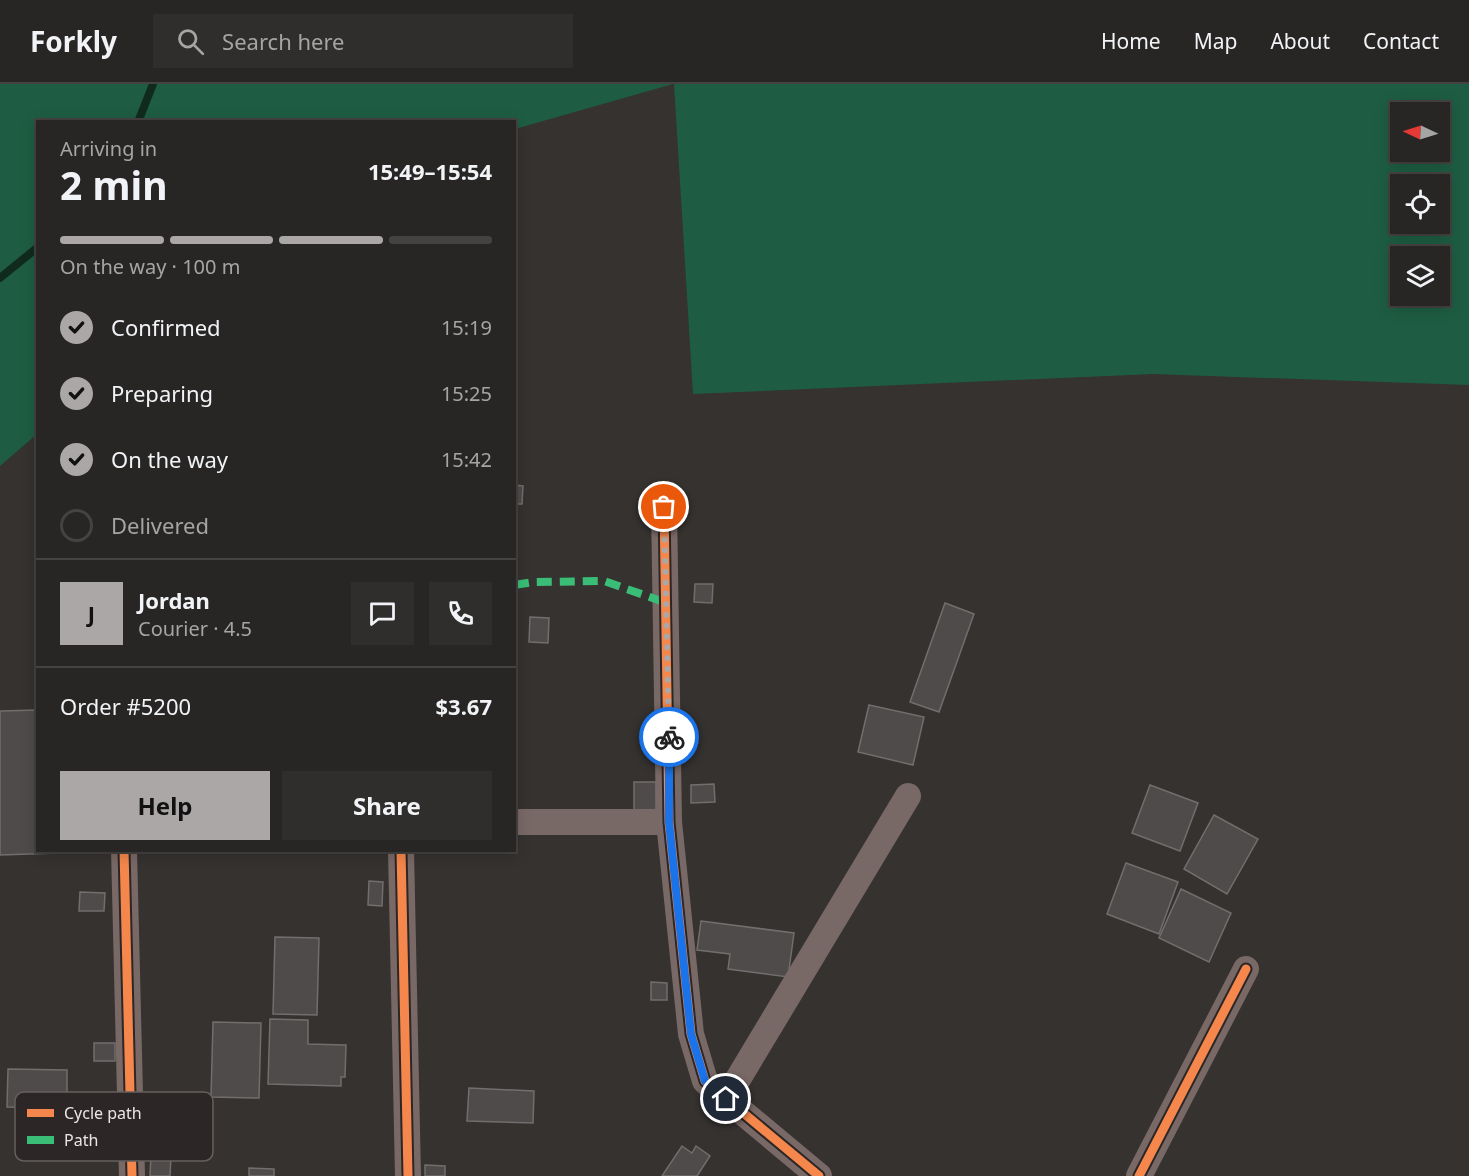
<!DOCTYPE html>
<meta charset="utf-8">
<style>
:root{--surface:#282624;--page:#302e2c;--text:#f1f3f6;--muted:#a5a5a6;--line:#444341;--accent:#aaa7a6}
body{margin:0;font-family:"Noto Sans",sans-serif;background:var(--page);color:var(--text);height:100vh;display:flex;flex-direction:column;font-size:22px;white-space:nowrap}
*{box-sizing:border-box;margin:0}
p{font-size:20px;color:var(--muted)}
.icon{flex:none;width:33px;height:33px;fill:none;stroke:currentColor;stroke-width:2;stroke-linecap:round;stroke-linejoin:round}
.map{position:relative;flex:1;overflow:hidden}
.drawer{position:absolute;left:36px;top:36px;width:480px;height:732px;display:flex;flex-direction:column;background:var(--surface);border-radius:0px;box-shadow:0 3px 15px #0003,0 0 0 2px var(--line)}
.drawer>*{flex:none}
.needle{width:39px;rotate:274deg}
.controls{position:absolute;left:1390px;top:18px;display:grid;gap:12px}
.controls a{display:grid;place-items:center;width:60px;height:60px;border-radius:0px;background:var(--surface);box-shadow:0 3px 15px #0003,0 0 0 2px var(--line);font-size:30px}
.pin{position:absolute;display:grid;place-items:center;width:51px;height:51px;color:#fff;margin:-26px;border:3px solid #fff;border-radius:50%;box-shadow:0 2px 6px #0007}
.courier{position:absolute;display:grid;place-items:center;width:60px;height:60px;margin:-30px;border:4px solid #1a73e8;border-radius:50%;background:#fff;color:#222;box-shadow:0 2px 8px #0007}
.summary em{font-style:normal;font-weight:700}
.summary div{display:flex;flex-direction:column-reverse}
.summary{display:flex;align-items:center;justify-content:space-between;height:102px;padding:0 24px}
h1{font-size:39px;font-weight:700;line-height:45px}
.bar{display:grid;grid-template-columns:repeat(4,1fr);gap:9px 6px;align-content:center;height:72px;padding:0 24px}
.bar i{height:8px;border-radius:4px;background:var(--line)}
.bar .on{background:var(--accent)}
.bar p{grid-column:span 4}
.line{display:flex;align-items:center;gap:15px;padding:0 24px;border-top:2px solid var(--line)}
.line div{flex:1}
.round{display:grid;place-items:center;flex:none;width:63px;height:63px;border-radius:0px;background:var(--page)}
ol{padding:0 24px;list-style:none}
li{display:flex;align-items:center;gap:18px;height:66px}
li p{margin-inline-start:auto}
li .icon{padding:6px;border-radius:50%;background:var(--accent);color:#111;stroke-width:4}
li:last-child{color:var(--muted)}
li i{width:33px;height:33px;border:3px solid var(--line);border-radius:50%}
.button{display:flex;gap:12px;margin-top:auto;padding:12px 24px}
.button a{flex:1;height:69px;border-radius:0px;background:var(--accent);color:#111;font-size:24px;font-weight:700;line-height:69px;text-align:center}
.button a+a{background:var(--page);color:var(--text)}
header{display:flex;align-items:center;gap:36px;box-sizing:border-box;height:84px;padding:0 30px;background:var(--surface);border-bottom:2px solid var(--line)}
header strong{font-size:28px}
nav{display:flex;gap:33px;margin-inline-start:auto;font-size:21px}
.search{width:420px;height:54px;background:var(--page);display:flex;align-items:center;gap:15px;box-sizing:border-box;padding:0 21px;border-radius:0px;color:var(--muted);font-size:22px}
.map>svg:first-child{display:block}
.green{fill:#1e5d43;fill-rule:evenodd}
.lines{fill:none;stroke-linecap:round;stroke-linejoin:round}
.stream{stroke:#102b1e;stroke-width:8}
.building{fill:#4e4b4a;stroke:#716e6d;stroke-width:1.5}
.minor{stroke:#796966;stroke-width:26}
.quiet{stroke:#3abd76;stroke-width:8;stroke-dasharray:15 8;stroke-linecap:butt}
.cycleway-casing{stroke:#2c2726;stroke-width:13}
.cycleway{stroke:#f5874c;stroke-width:9}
.done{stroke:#aaa7a6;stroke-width:6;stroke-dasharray:0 10.8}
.route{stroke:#1a73e8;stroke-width:8}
.key{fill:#2c2726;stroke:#65605f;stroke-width:1.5}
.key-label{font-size:16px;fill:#e9e6e5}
</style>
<header>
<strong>Forkly</strong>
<div class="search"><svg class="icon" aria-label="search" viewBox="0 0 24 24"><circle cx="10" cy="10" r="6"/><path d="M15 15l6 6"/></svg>Search here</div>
<nav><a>Home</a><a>Map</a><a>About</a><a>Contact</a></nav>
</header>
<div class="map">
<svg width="1469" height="1092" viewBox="0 0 1469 1092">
<rect width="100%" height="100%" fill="#353230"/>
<g class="green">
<polygon points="0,0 673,0 515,45 514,38 38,38 37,350 0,382"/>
<path d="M674 0H1469V301L1153 290 693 310ZM1401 28H1440V68H1401ZM1401 100H1440V140H1401ZM1401 172H1440V212H1401Z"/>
</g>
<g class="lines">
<g class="stream">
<polyline points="138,38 153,0"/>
<polyline points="0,194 38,163"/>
</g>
</g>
<g class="building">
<polygon points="514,401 523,402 522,420 514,420"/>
<polygon points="695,500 713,500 712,519 694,518"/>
<polygon points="945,519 974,530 939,628 910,618"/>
<polygon points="530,533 549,534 548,559 529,558"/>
<polygon points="869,621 924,633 913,681 858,668"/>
<polygon points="38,626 38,766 88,768 0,771 0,627"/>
<rect x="634" y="698" width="22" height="28"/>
<polygon points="714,700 715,718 691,719 691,701"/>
<polygon points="1150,701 1198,719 1180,767 1132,749"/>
<polygon points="1214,731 1258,755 1227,810 1184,785"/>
<polygon points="1126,779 1178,798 1159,850 1107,830"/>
<polygon points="369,797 383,798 382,822 368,821"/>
<polygon points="1181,805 1231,829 1209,878 1159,854"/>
<polygon points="80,808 105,809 104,827 79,827"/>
<polygon points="701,837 794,849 788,893 728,885 730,870 697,866"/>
<polygon points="275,853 319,854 317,931 273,930"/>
<polygon points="651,898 667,899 667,916 651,916"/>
<polygon points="270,935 308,936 308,960 346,961 345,993 341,993 341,1002 268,1000"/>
<polygon points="213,938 261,939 259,1014 211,1013"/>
<rect x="94" y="959" width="21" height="18"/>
<polygon points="8,985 67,986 67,1024 7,1023"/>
<polygon points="469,1004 534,1007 533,1039 467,1037"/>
<polygon points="682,1062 692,1069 696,1062 710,1072 697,1092 662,1092"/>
<polygon points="151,1070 171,1071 170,1092 150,1092"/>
<polygon points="425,1081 445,1082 445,1092 425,1092"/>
<polygon points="249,1084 274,1085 274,1092 249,1092"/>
</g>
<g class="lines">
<g class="minor">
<polyline points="664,423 669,738 691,950 705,997 819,1092"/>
<polyline points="514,738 669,738"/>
<polyline points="124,766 132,1092"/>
<polyline points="401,766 408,1092"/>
<polyline points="726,1015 908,712"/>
<polyline points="1139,1092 1246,885"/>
</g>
<polyline class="quiet" points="514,501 534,498 604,497 667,519"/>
<defs>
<g id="cycleway">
<polyline points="664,423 669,738 691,950 705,997 819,1092"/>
<polyline points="124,766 132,1092"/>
<polyline points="401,766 408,1092"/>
<polyline points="1139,1092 1246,885"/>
</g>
</defs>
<use href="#cycleway" class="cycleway-casing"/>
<use href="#cycleway" class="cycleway"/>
</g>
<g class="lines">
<polyline class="done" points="664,423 669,653"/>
<polyline class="route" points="669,653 669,738 691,950 705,997 726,1015"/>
</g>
<rect x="15" y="1008" width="198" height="69" rx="9" class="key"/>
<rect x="27" y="1025" width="27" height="8" fill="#f5874c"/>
<rect x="27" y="1052" width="27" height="8" fill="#3abd76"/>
<g class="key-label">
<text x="64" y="1035">Cycle path</text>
<text x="64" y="1062">Path</text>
</g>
</svg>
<div class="controls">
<a><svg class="needle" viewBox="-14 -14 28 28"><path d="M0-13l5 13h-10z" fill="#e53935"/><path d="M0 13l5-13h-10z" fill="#a5a5a6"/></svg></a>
<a><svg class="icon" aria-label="locate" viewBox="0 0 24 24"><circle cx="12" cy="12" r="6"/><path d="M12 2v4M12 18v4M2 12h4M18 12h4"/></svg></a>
<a><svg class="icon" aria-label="layers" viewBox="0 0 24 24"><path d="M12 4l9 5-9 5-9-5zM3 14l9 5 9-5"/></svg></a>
</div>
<div class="pin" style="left:664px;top:423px;background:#ea580c"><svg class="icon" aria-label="bag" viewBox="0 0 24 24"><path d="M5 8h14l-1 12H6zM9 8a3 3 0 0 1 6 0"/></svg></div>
<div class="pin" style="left:726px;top:1015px;background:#1f2937"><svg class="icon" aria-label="home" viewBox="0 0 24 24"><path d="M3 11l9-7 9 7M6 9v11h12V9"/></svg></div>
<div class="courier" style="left:669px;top:653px"><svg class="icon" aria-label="bike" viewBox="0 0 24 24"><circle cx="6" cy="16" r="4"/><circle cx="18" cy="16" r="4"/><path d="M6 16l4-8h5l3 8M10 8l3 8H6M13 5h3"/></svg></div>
<section class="drawer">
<div class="summary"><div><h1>2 min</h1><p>Arriving in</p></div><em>15:49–15:54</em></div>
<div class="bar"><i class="on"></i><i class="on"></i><i class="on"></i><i></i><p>On the way · 100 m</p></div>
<ol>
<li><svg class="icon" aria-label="check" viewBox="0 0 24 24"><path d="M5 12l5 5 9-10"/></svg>Confirmed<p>15:19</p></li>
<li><svg class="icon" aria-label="check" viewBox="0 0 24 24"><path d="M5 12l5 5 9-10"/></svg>Preparing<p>15:25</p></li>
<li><svg class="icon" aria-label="check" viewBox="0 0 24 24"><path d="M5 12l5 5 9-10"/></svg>On the way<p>15:42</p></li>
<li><i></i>Delivered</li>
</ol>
<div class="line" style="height:108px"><b class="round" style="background:var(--accent);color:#111">J</b><div><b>Jordan</b><p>Courier · 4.5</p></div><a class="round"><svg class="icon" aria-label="chat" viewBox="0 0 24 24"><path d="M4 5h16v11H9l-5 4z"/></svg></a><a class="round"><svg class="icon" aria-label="phone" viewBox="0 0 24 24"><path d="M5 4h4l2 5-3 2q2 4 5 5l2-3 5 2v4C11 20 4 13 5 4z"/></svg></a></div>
<div class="line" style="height:78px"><div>Order #5200</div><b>$3.67</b></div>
<div class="button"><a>Help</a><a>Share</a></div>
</section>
</div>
